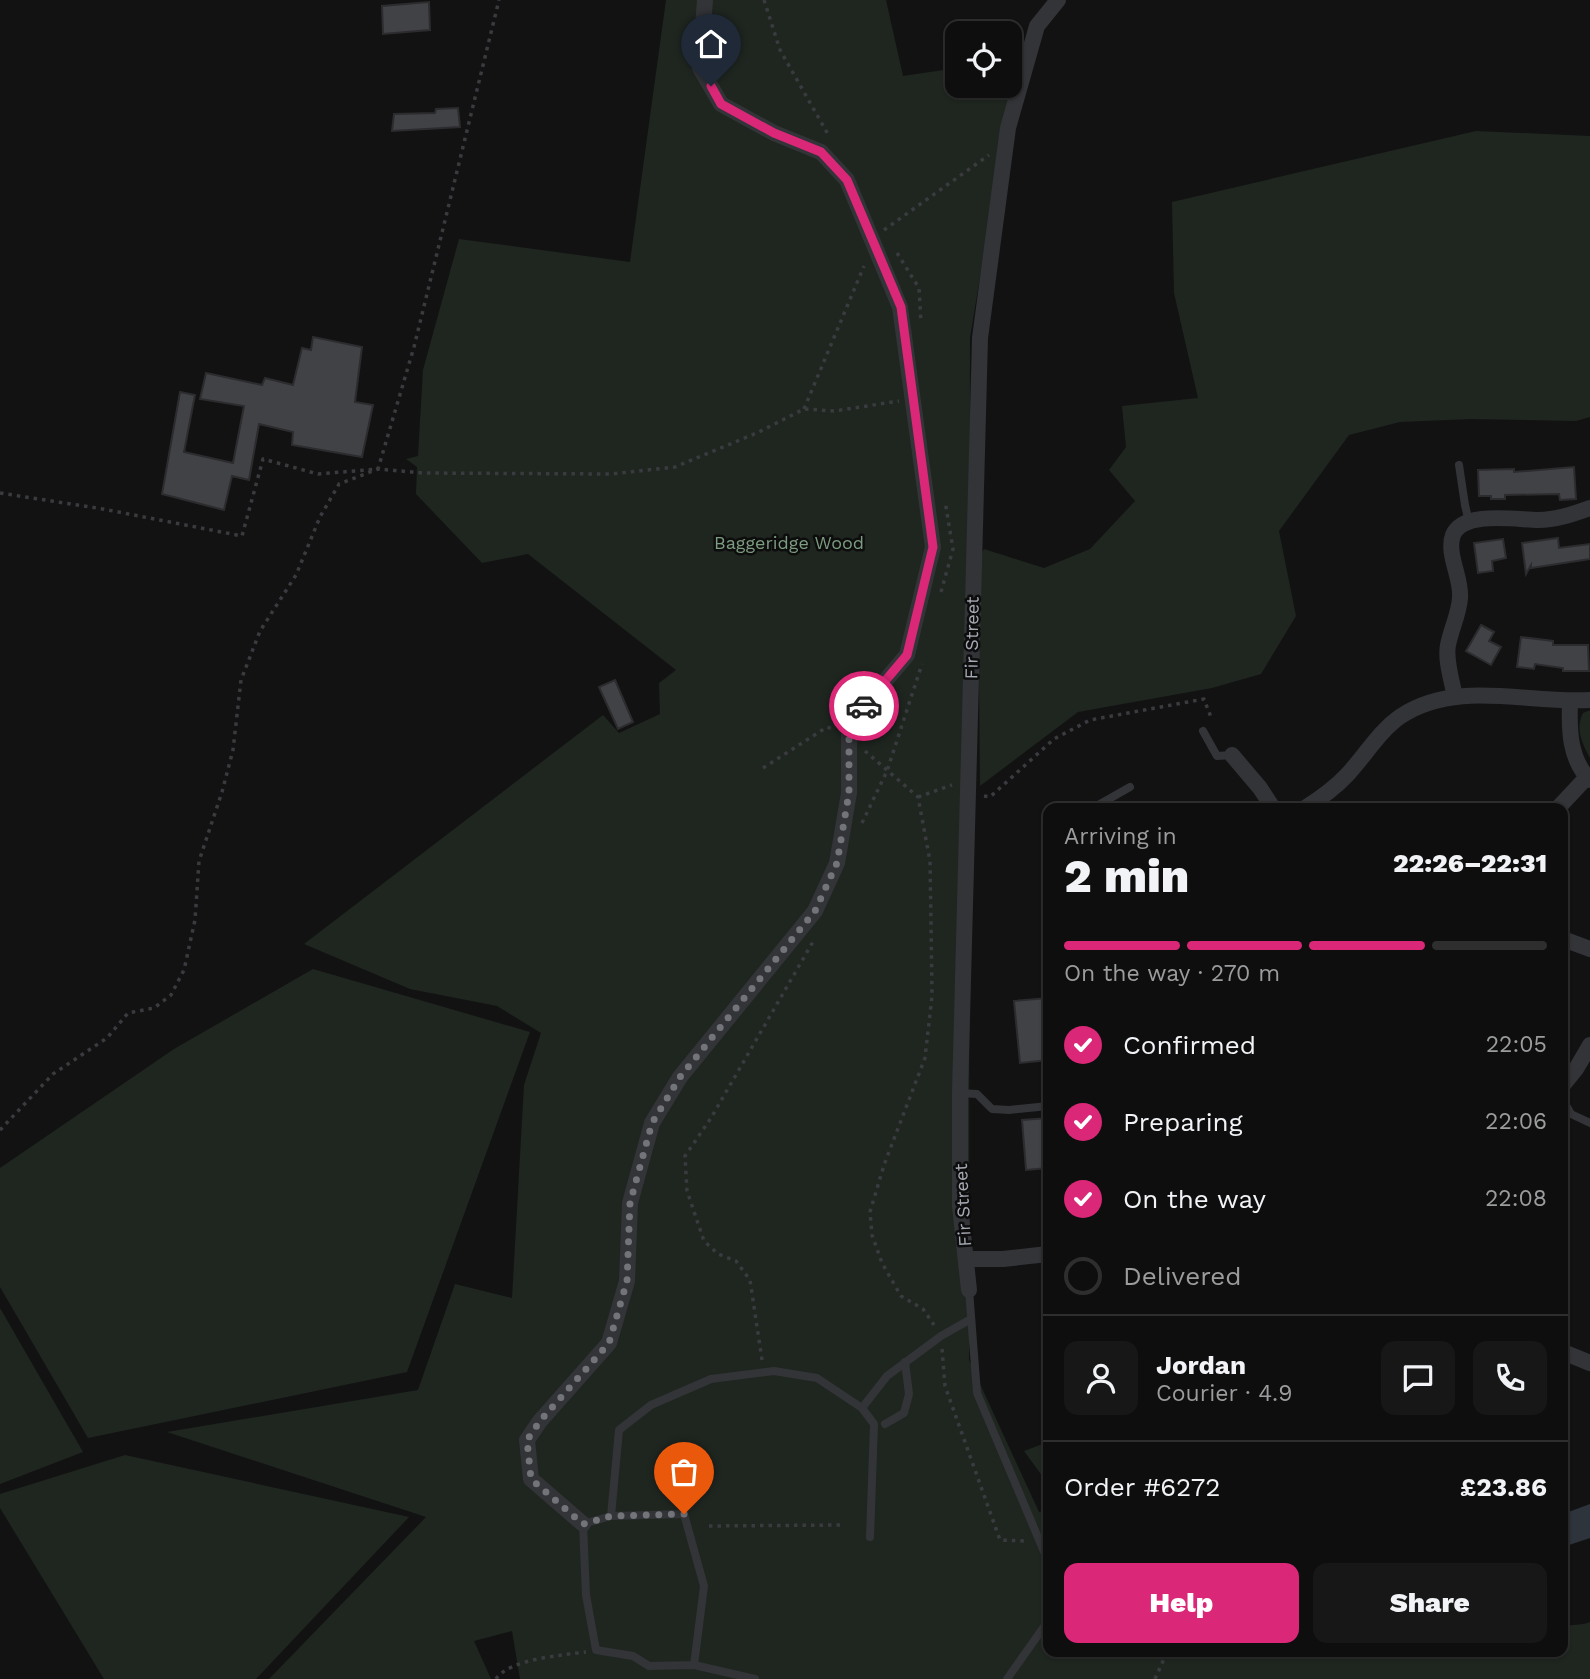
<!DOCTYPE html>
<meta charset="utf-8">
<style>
:root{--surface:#0e0e0e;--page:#171717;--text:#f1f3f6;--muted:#9b9c9e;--line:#2e2e2e;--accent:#db2777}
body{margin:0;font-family:"Work Sans",sans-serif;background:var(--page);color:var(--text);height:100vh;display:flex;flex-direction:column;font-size:26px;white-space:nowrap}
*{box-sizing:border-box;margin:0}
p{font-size:23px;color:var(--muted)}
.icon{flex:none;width:38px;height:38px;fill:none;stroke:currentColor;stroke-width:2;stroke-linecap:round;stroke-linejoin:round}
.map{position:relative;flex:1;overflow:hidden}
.side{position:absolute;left:1043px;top:803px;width:525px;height:854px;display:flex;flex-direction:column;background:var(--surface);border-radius:14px;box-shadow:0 2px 5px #0004,0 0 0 2px var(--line)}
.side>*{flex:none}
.buttons{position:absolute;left:945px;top:21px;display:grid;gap:14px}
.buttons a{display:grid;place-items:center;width:77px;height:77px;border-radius:14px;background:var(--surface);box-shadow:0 2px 5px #0004,0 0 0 2px var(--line);font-size:35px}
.pin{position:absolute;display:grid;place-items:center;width:60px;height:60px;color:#fff;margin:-72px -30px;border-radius:50% 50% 50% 0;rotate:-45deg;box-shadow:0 0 7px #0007}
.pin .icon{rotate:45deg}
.courier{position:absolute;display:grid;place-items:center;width:70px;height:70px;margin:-35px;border:5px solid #db2777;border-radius:50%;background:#fff;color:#222;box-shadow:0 2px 9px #0007}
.headline em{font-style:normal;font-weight:800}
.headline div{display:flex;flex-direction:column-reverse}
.headline{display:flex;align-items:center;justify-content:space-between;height:119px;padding:0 21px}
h1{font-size:46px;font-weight:800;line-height:52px}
.bar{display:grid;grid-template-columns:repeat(4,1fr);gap:10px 7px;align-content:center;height:84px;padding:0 21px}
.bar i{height:9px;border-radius:5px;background:var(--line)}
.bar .active{background:var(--accent)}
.bar p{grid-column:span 4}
.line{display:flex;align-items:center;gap:18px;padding:0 21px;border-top:2px solid var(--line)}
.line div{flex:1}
.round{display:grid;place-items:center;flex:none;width:74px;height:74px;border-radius:14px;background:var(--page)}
ol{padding:0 21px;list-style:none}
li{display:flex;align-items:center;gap:21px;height:77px}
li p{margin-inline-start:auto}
li .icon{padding:7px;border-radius:50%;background:var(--accent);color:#fff;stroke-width:4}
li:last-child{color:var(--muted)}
li i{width:38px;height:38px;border:4px solid var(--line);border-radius:50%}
.cta{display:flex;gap:14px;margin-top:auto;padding:14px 21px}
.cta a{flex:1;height:80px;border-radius:14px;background:var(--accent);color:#fff;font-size:28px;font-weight:800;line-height:80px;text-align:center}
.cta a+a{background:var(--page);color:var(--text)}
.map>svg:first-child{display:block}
.green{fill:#1f2620}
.water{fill:#2d343b}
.building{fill:#414246;stroke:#2c2c2f;stroke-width:2}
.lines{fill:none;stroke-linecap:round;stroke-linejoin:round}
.path{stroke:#3a3b3f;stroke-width:3.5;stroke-dasharray:3.5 5;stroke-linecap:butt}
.lane{stroke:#333438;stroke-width:8}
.street{stroke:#333438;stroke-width:16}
.done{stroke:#72747a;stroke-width:7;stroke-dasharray:0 12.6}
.route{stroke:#db2777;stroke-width:9}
.labels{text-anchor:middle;stroke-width:5;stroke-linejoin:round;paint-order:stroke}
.park-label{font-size:18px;fill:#7e9c80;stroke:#0d0d0e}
.street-label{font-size:18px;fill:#a5a9b2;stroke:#0d0d0e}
</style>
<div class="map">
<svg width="1590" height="1679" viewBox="0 0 1590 1679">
<rect width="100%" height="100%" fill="#121213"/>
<g class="green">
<polygon points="666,0 886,0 903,76 957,68 957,86 1010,86 1010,60 1016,59 970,338 969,1360 1039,1512 1048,1510 1048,1652 1563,1652 1563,1626 1584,1624 1590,1622 1590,1679 520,1679 512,1631 474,1641 491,1679 269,1679 426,1517 167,1432 418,1390 455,1284 512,1298 524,1085 541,1033 497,1006 410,989 304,944 603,715 619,733 660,714 659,683 676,670 528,554 482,563 416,494 417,467 406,459 418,456 423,370 459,239 630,262"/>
<polygon points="1476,131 1590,136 1590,417 1576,421 1471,419 1400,422 1349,435 1279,531 1296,616 1261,674 1212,688 1078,712 980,786 978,560 984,549 1044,568 1090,549 1135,501 1109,470 1126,447 1122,406 1198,398 1174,293 1172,202"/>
<path d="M1590 710V758C1582 743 1575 729 1583 713Z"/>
<polygon points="313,969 530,1032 407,1372 88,1438 0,1287 0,1168 174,1049"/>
<polygon points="0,1308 83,1452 0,1484"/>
<polygon points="1048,1442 1048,1474 1043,1477 1024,1451"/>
<polygon points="125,1455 409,1517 256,1679 104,1679 0,1508 0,1494"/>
</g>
<polygon class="water" points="1590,1504 1590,1538 1563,1547 1563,1514"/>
<g class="building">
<polygon points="429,2 430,30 383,34 382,6"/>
<polygon points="458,108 460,127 392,131 394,114 435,113 436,109"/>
<polygon points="313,337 362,347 355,402 373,405 362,457 292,445 293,432 259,424 249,480 232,476 224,510 162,494 180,392 195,395 184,452 233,463 244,406 200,399 206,373 262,385 265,378 293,385 302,348 311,350"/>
<polygon points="1574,467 1576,499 1560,500 1559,494 1505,495 1505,499 1491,499 1491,496 1479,496 1478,470 1514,469 1514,472"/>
<polygon points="1558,538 1559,548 1590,544 1590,559 1531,568 1531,565 1526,574 1522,543"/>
<polygon points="1503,539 1506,558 1492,561 1493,571 1478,573 1474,543"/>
<polygon points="1481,625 1494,632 1489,641 1501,647 1491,665 1466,651"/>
<polygon points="1521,637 1553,641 1553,645 1588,645 1589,671 1563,671 1563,668 1535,664 1534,669 1517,667"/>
<polygon points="615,680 633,722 618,729 599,687"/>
<polygon points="1048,998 1048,1060 1020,1063 1014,1001"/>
<polygon points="1048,1118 1048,1168 1026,1170 1022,1120"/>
</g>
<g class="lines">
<g class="path">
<polyline points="764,0 780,50 829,136"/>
<polyline points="884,230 989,155"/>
<polyline points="897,253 919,288 921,323"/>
<polyline points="804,409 864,266"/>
<polyline points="0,493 103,509 242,536 263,459 318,474 378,469 414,347 499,0"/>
<polyline points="941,592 953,549 945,501"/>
<polyline points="865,751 918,797 930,861 931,921 932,996 925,1058 884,1165 870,1212 872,1235 882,1263 901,1296 923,1309 934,1325"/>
<polyline points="763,768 827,727 833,729"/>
<polyline points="984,796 990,797 1054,739 1090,720 1204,699 1212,720"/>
<polyline points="918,797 952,785"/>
<polyline points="862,823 887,771 922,664"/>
<polyline points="0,1130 53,1074 107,1038 128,1013 154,1008 171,995 184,970 195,920 199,861 222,792 233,750 241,680 260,631 296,575 320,517 339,484 378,469 423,473 611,474 675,467 759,432 804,409 835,411 899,401"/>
<polyline points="942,1349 945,1386 1000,1540 1026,1541"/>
<polyline points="762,1360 750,1280 736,1261 718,1254 704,1241 687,1191 685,1156 711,1118 814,940"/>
<polyline points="709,1526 841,1525"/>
<path d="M496 1679C509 1659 563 1655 586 1652"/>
<polyline points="1155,1679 1167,1652"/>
</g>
<g class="lane">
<polyline points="1459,465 1465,505 1469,522"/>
<polyline points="1203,731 1217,756 1232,755"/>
<polyline points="1093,808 1130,787"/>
<polyline points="960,1093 977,1094 992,1109 1009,1110 1048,1106"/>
<polyline points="1563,1100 1571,1114 1590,1123"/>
<polyline points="969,1290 977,1393 1048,1561"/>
<polyline points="862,1408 887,1376 941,1336 971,1319"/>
<polyline points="885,1424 904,1413 909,1394 905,1362"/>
<polyline points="611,1516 619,1430 651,1405 711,1379 774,1371 817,1378 862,1408 874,1424 870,1537"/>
<polyline points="694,1665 704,1586 684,1514 611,1516 583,1524 586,1595 596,1650 633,1656 649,1666 694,1665 755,1679"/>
<polyline points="1007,1679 1048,1621"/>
</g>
<g class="street">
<path d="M1455 697C1452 681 1445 660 1448 645 1451 629 1459 614 1460 598 1462 578 1446 554 1453 535 1463 510 1518 520 1538 520 1556 520 1573 514 1590 508"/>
<path d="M1570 702C1569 729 1569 759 1590 780"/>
<polyline points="1232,755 1260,788 1273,808"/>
<path d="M1305 808C1321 798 1334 789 1347 775 1365 756 1379 731 1401 716 1457 679 1528 704 1590 700"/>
<polyline points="1558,808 1587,777"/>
<polyline points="1563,939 1590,949"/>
<polyline points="1563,1085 1576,1069 1590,1045"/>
<polyline points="967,1259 1003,1259 1048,1254"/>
<polyline points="969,1290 960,1206 960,1093 980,338 1008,128 1037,26 1058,0"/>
<polyline points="1563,1352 1590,1363"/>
<polyline points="583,1524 531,1479 527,1440 540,1421 609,1343 627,1281 630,1203 652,1123 680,1077 815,911 837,863 849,793 849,736 863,707 907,655 933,547 900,307 847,180 821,152 774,133 721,104 700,68 705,0"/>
</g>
</g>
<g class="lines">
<polyline class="done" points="684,1514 611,1516 583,1524 531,1479 527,1440 540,1421 609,1343 627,1281 630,1203 652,1123 680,1077 815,911 837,863 849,793 849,736 864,706"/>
<polyline class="route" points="711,86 721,104 774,133 821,152 847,180 901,307 933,547 907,655 864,706"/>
</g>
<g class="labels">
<g class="park-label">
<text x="789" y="549">Baggeridge Wood</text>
</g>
<g class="street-label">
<text transform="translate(972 638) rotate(-89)" y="6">Fir Street</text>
<text transform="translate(963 1205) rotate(-93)" y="6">Fir Street</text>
</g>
</g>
</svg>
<div class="buttons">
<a><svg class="icon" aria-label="locate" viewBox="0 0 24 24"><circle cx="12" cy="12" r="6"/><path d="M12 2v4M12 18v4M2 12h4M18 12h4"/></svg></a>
</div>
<div class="pin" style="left:684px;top:1514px;background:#ea580c"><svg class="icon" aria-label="bag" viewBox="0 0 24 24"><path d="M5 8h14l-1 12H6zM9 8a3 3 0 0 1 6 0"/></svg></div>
<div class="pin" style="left:711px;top:86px;background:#1f2937"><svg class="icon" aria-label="home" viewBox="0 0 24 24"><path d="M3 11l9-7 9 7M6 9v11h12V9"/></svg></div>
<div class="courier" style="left:864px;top:706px"><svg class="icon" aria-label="car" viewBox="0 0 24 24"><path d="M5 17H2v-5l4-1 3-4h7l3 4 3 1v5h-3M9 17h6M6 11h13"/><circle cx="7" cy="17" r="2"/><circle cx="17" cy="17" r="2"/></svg></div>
<section class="side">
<div class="headline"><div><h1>2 min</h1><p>Arriving in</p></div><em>22:26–22:31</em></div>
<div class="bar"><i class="active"></i><i class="active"></i><i class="active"></i><i></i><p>On the way · 270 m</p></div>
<ol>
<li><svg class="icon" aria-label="check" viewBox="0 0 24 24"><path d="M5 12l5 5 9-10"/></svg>Confirmed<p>22:05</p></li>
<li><svg class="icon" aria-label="check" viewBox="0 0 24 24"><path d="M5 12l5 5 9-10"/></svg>Preparing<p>22:06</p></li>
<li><svg class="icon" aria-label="check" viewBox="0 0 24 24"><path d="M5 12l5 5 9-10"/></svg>On the way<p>22:08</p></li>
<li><i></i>Delivered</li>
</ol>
<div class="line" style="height:126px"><a class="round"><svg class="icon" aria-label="person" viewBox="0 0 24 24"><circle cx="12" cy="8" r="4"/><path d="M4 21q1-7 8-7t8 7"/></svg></a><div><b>Jordan</b><p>Courier · 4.9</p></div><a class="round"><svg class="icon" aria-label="chat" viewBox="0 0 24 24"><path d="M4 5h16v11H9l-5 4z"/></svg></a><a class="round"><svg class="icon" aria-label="phone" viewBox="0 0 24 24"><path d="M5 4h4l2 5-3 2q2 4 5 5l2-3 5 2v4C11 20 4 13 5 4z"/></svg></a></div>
<div class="line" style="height:91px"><div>Order #6272</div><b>£23.86</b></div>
<div class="cta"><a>Help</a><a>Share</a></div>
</section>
</div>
